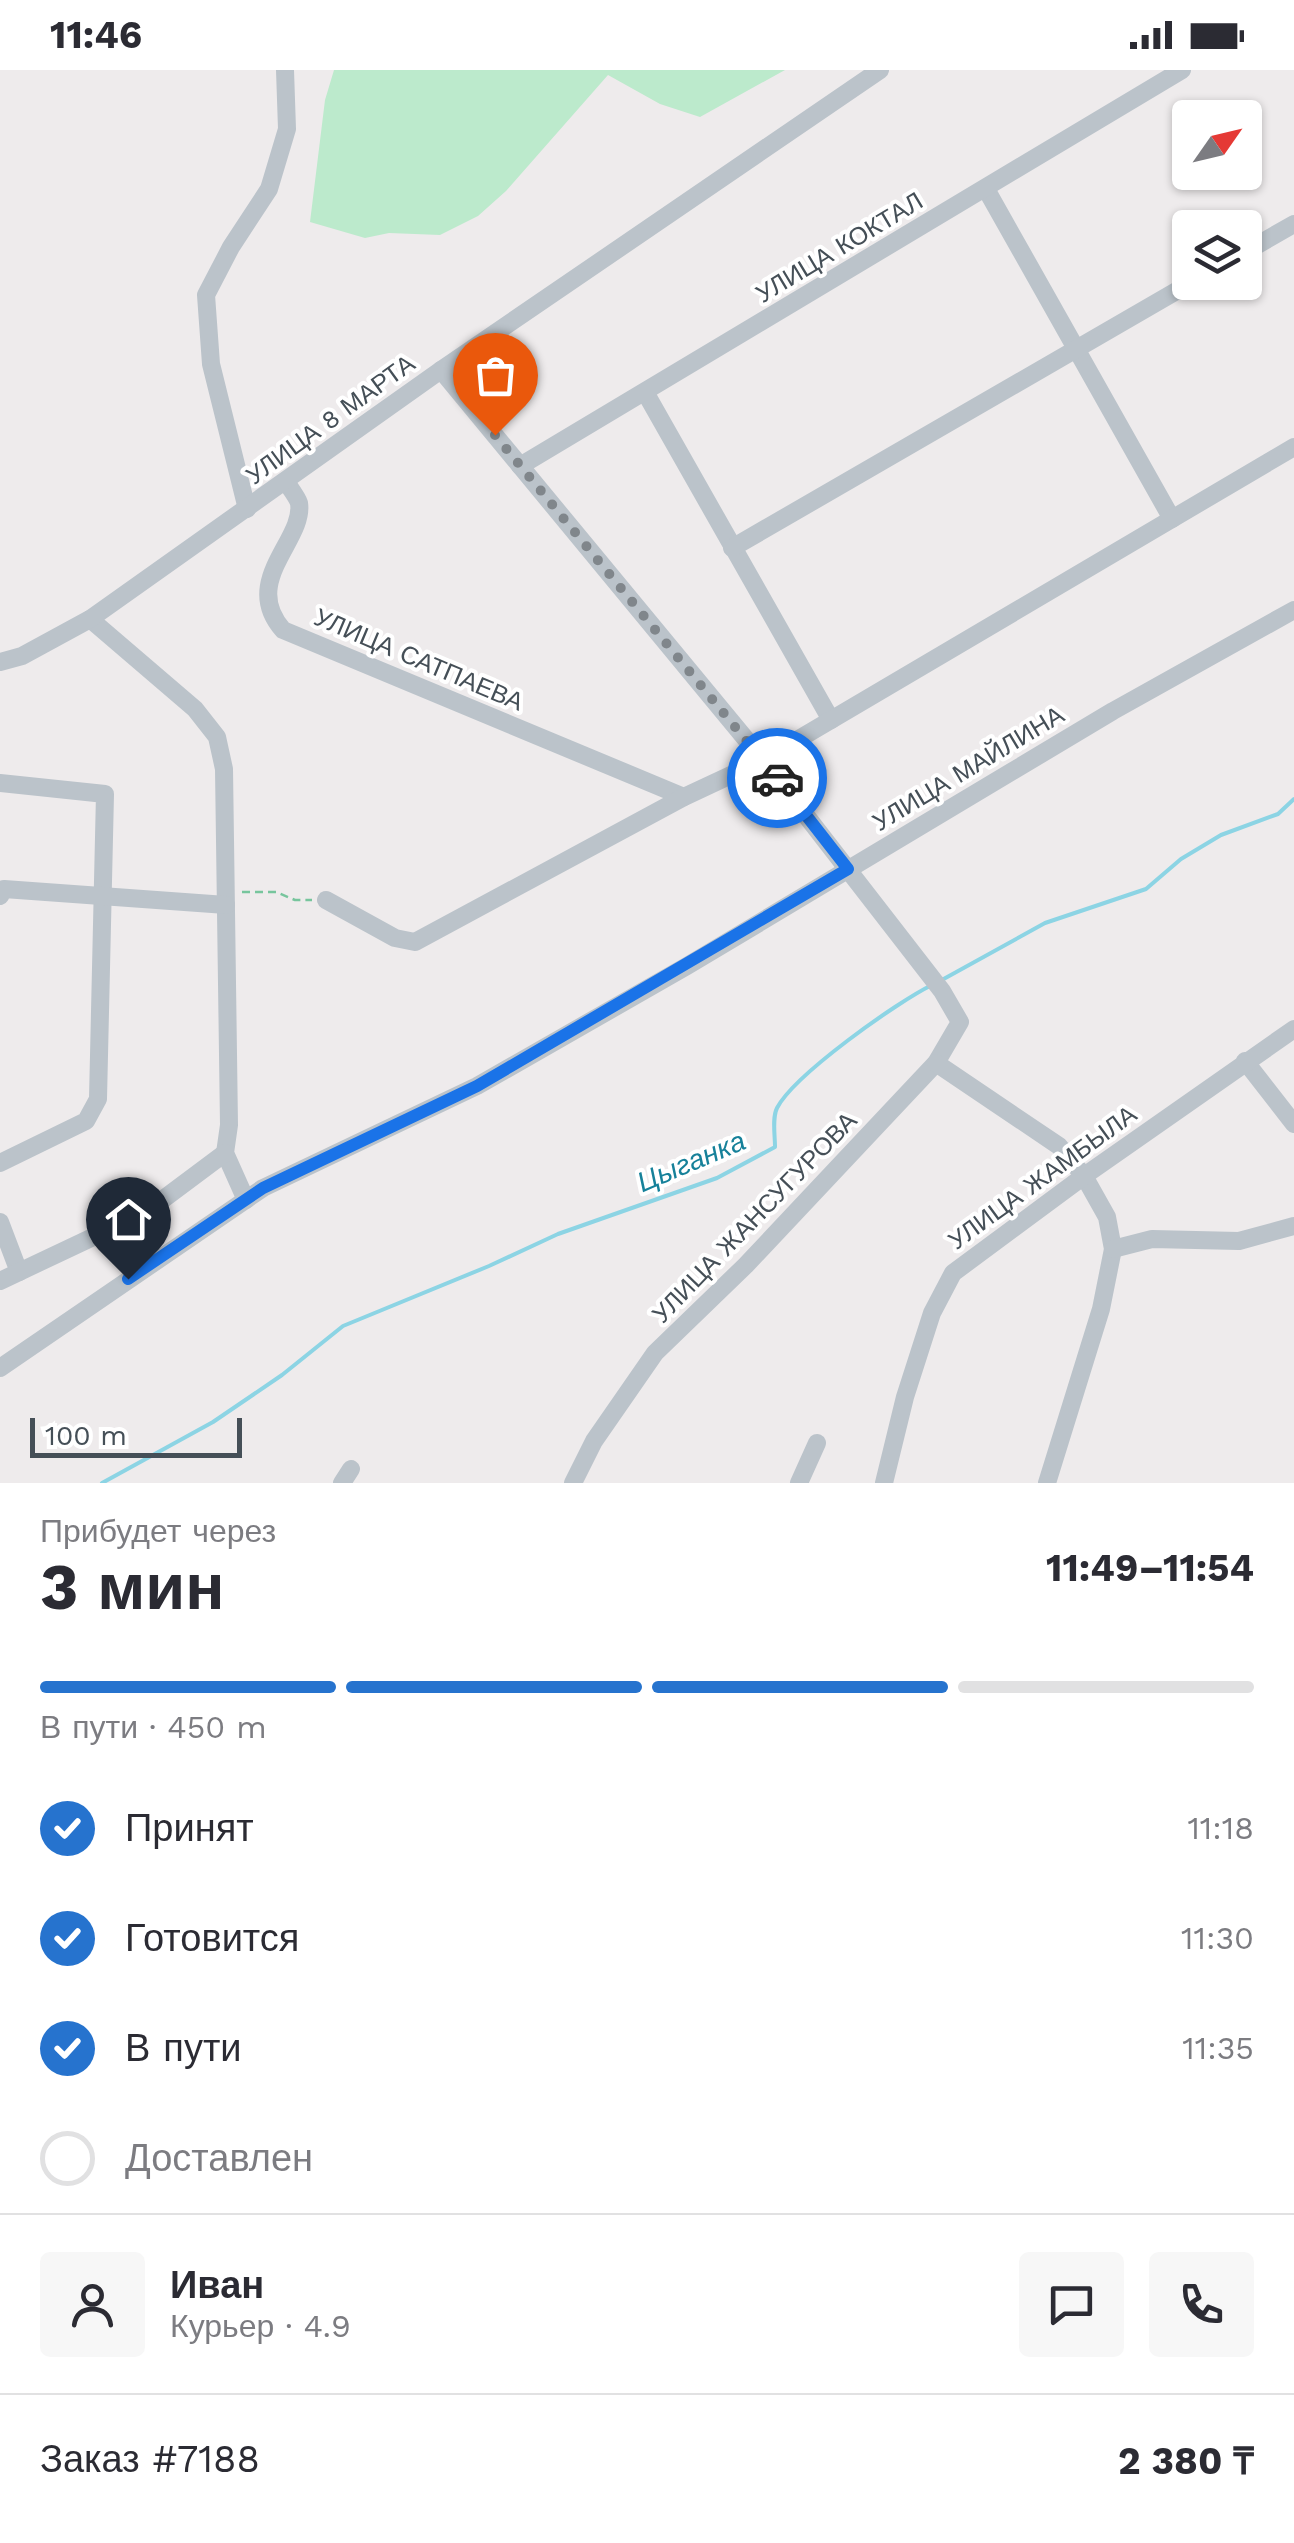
<!DOCTYPE html>
<html lang="ru">
<meta charset="utf-8">
<style>
:root{--surface:#fff;--page:#f7f7f7;--text:#2b2b33;--muted:#7c7c81;--line:#e1e1e2;--accent:#2673ce}
body{margin:0;font-family:"Work Sans",sans-serif;background:var(--page);color:var(--text);height:100vh;display:flex;flex-direction:column;font-size:38px;white-space:nowrap}
*{box-sizing:border-box;margin:0}
p{font-size:32px;color:var(--muted)}
.icon{flex:none;width:55px;height:55px;fill:none;stroke:currentColor;stroke-width:2;stroke-linecap:round;stroke-linejoin:round}
.map{position:relative;height:1413px;overflow:hidden}
.sheet{display:flex;flex-direction:column;background:var(--surface);flex:1}
.sheet>*{flex:none}
.needle{width:65px;rotate:56deg}
.tools{position:absolute;left:1172px;top:30px;display:grid;gap:20px}
.tools a{display:grid;place-items:center;width:90px;height:90px;border-radius:10px;background:var(--surface);box-shadow:0 2px 8px #0004;font-size:50px}
.scale{position:absolute;left:30px;bottom:25px;width:212px;box-sizing:border-box;padding-left:10px;border:5px solid #454f57;border-top:0;font-size:28px;line-height:35px;white-space:nowrap;color:#454f57;-webkit-text-stroke:8px #fff;paint-order:stroke}
.pin{position:absolute;display:grid;place-items:center;width:85px;height:85px;color:#fff;margin:-102px -42px;border-radius:50% 50% 50% 0;rotate:-45deg;box-shadow:0 0 10px #0007}
.pin .icon{rotate:45deg}
.courier{position:absolute;display:grid;place-items:center;width:100px;height:100px;margin:-50px;border:8px solid #1a73e8;border-radius:50%;background:#fff;color:#222;box-shadow:0 2px 12px #0007}
.head em{font-style:normal;font-weight:700}
.head div{display:flex;flex-direction:column-reverse}
.head{display:flex;align-items:center;justify-content:space-between;height:170px;padding:0 40px}
h1{font-size:65px;font-weight:700;line-height:75px}
.bar{display:grid;grid-template-columns:repeat(4,1fr);gap:15px 10px;align-content:center;height:120px;padding:0 40px}
.bar i{height:12px;border-radius:8px;background:var(--line)}
.bar .on{background:var(--accent)}
.bar p{grid-column:span 4}
.line{display:flex;align-items:center;gap:25px;padding:0 40px;border-top:2px solid var(--line)}
.line div{flex:1}
.round{display:grid;place-items:center;flex:none;width:105px;height:105px;border-radius:10px;background:var(--page)}
ol{padding:0 40px;list-style:none}
li{display:flex;align-items:center;gap:30px;height:110px}
li p{margin-inline-start:auto}
li .icon{padding:10px;border-radius:50%;background:var(--accent);color:#fff;stroke-width:4}
li:last-child{color:var(--muted)}
li i{width:55px;height:55px;border:5px solid var(--line);border-radius:50%}
.status{display:flex;justify-content:space-between;align-items:center;height:70px;padding:0 50px;background:var(--surface);direction:ltr}
.status svg{height:28px;fill:currentColor}
.map>svg:first-child{display:block}
.green{fill:#bceacc}
.lines{fill:none;stroke-linecap:round;stroke-linejoin:round}
.stream{stroke:#8cd4e4;stroke-width:4}
.path{stroke:#77c59d;stroke-width:2.5;stroke-dasharray:8 5;stroke-linecap:butt}
.minor{stroke:#bbc3ca;stroke-width:18}
.done{stroke:#80868b;stroke-width:10;stroke-dasharray:0 18}
.route{stroke:#1a73e8;stroke-width:12}
.labels{text-anchor:middle;stroke-width:8;stroke-linejoin:round;paint-order:stroke}
.street-label{font-size:25px;fill:#454f57;stroke:#fff}
.water-label{font-size:28px;font-style:italic;fill:#16819a;stroke:#fff}
</style>
<div class="status"><b>11:46</b><svg viewBox="0 0 49 12"><path d="M0 12V9h3v3zM5 12V6h3v6zM10 12V3h3v9zM15 12V0h3v12zM26 1h20v11H26zM47 4h2v5h-2z"/></svg></div>
<div class="map">
<svg width="1294" height="1413" viewBox="0 0 1294 1413">
<rect width="100%" height="100%" fill="#eeebec"/>
<polygon class="green" points="334,0 785,0 700,47 660,34 608,5 506,121 478,146 440,165 389,163 365,168 310,152 325,30"/>
<g class="lines">
<g class="stream">
<polyline points="940,911 1045,853 1146,819 1181,789 1221,765 1278,744 1294,729"/>
<path d="M102 1413 213 1352 282 1305 343 1256 489 1196 558 1164 717 1108 775 1077C775 1065 772 1048 777 1038 794 1005 897 932 932 915"/>
</g>
<polyline class="path" points="242,822 276,822 295,830 312,830"/>
<g class="minor">
<polyline points="986,119 1172,449"/>
<polyline points="1245,182 1294,154"/>
<polyline points="441,300 763,690 942,921 960,952 936,993 746,1195 655,1283 594,1371 573,1413"/>
<polyline points="645,322 831,650"/>
<polyline points="520,396 1182,0"/>
<path d="M286 412C290 418 297 427 299 433 305 470 240 511 283 560L684 727"/>
<polyline points="247,439 211,294 206,225 231,177 269,119 287,59 285,0"/>
<polyline points="732,478 1192,212"/>
<polyline points="90,549 195,639 217,667 224,699 229,1055 225,1083 246,1130"/>
<polyline points="0,592 22,586 90,549 441,300 880,0"/>
<polyline points="0,713 105,724 98,1029 86,1051 0,1093"/>
<polyline points="0,826 4,819 226,835"/>
<polyline points="326,830 395,868 415,872 684,727 763,690 1294,377"/>
<polyline points="1245,991 1294,1054"/>
<polyline points="936,993 1059,1076 1084,1106 1107,1147 1113,1179 1101,1239 1047,1413"/>
<polyline points="0,1152 19,1202"/>
<polyline points="1113,1179 1152,1169 1239,1171 1294,1156"/>
<polyline points="0,1211 146,1142 225,1083"/>
<polyline points="0,1298 263,1118 477,1016 687,896 1113,641 1294,540"/>
<polyline points="342,1413 351,1399"/>
<polyline points="799,1413 817,1373"/>
<polyline points="884,1413 905,1327 932,1243 953,1203 1084,1106 1294,959"/>
</g>
</g>
<g class="lines">
<polyline class="done" points="495,365 777,708"/>
<polyline class="route" points="128,1209 263,1118 477,1016 848,799 777,708"/>
</g>
<g class="labels">
<g class="street-label">
<text transform="translate(839 177) rotate(-31)" y="9">УЛИЦА КОКТАЛ</text>
<text transform="translate(330 349) rotate(-36)" y="9">УЛИЦА 8 МАРТА</text>
<text transform="translate(419 589) rotate(23)" y="9">УЛИЦА САТПАЕВА</text>
<text transform="translate(968 698) rotate(-31)" y="9">УЛИЦА МАЙЛИНА</text>
<text transform="translate(1042 1107) rotate(-36)" y="9">УЛИЦА ЖАМБЫЛА</text>
<text transform="translate(754 1147) rotate(-46)" y="9">УЛИЦА ЖАНСУГУРОВА</text>
</g>
<g class="water-label">
<text transform="translate(691 1091) rotate(-23)" y="10">Цыганка</text>
</g>
</g>
</svg>
<div class="tools">
<a><svg class="needle" viewBox="-14 -14 28 28"><path d="M0-13l5 13h-10z" fill="#e53935"/><path d="M0 13l5-13h-10z" fill="#7c7c81"/></svg></a>
<a><svg class="icon" aria-label="layers" viewBox="0 0 24 24"><path d="M12 4l9 5-9 5-9-5zM3 14l9 5 9-5"/></svg></a>
</div>
<div class="scale">100 m</div>
<div class="pin" style="left:495px;top:365px;background:#ea580c"><svg class="icon" aria-label="bag" viewBox="0 0 24 24"><path d="M5 8h14l-1 12H6zM9 8a3 3 0 0 1 6 0"/></svg></div>
<div class="pin" style="left:128px;top:1209px;background:#1f2937"><svg class="icon" aria-label="home" viewBox="0 0 24 24"><path d="M3 11l9-7 9 7M6 9v11h12V9"/></svg></div>
<div class="courier" style="left:777px;top:708px"><svg class="icon" aria-label="car" viewBox="0 0 24 24"><path d="M5 17H2v-5l4-1 3-4h7l3 4 3 1v5h-3M9 17h6M6 11h13"/><circle cx="7" cy="17" r="2"/><circle cx="17" cy="17" r="2"/></svg></div>
</div>
<section class="sheet">
<div class="head"><div><h1>3 мин</h1><p>Прибудет через</p></div><em>11:49–11:54</em></div>
<div class="bar"><i class="on"></i><i class="on"></i><i class="on"></i><i></i><p>В пути · 450 m</p></div>
<ol>
<li><svg class="icon" aria-label="check" viewBox="0 0 24 24"><path d="M5 12l5 5 9-10"/></svg>Принят<p>11:18</p></li>
<li><svg class="icon" aria-label="check" viewBox="0 0 24 24"><path d="M5 12l5 5 9-10"/></svg>Готовится<p>11:30</p></li>
<li><svg class="icon" aria-label="check" viewBox="0 0 24 24"><path d="M5 12l5 5 9-10"/></svg>В пути<p>11:35</p></li>
<li><i></i>Доставлен</li>
</ol>
<div class="line" style="height:180px"><a class="round"><svg class="icon" aria-label="person" viewBox="0 0 24 24"><circle cx="12" cy="8" r="4"/><path d="M4 21q1-7 8-7t8 7"/></svg></a><div><b>Иван</b><p>Курьер · 4.9</p></div><a class="round"><svg class="icon" aria-label="chat" viewBox="0 0 24 24"><path d="M4 5h16v11H9l-5 4z"/></svg></a><a class="round"><svg class="icon" aria-label="phone" viewBox="0 0 24 24"><path d="M5 4h4l2 5-3 2q2 4 5 5l2-3 5 2v4C11 20 4 13 5 4z"/></svg></a></div>
<div class="line" style="height:130px"><div>Заказ #7188</div><b>2 380 ₸</b></div>
</section>
